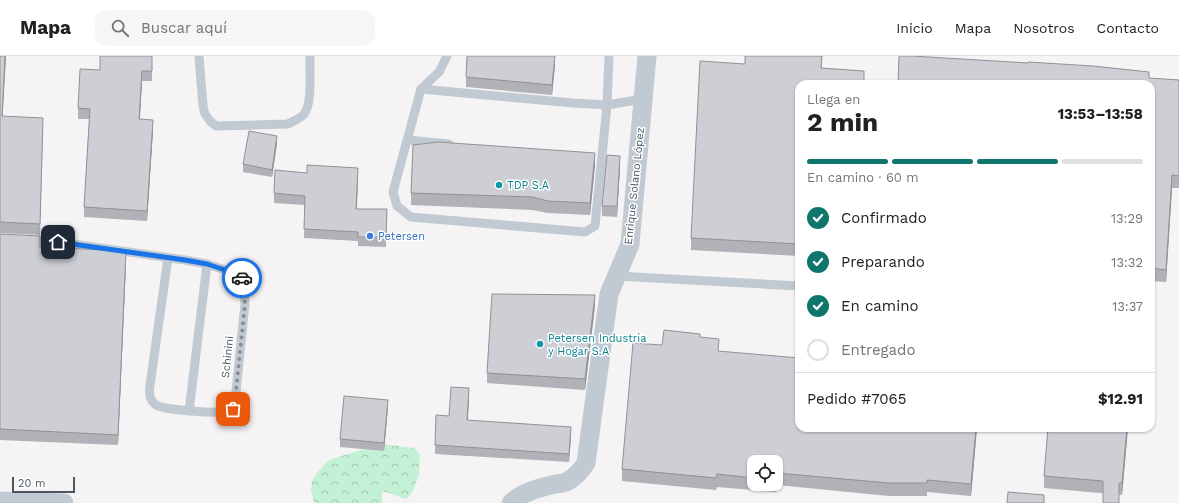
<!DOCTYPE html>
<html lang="es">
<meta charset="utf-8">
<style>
:root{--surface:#fff;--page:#f6f6f6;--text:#202124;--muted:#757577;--line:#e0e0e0;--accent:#0f766e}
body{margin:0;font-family:"Work Sans",sans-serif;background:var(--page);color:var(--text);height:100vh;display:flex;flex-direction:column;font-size:15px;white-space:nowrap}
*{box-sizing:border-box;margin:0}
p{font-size:13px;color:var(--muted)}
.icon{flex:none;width:22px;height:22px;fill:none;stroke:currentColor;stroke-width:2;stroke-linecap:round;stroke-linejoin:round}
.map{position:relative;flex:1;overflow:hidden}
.drawer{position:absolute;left:795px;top:24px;width:360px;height:352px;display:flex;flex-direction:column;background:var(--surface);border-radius:12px;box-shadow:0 1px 3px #0004}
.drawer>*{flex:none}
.fabs{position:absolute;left:747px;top:399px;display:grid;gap:8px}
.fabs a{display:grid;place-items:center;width:36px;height:36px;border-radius:8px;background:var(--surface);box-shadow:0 1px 3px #0004;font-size:20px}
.scale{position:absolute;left:12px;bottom:10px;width:63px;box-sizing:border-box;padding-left:4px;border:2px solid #4a5661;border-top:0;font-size:11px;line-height:14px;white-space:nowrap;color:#4a5661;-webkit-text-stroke:3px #fff;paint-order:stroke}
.pin{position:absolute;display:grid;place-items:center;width:34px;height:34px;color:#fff;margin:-17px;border-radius:8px;box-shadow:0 2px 6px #0006}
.courier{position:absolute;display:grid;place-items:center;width:40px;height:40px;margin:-20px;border:3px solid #1a73e8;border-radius:50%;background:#fff;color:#222;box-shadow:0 1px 5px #0007}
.headline em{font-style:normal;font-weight:700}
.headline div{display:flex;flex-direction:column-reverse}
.headline{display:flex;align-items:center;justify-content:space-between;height:68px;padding:0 12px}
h1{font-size:26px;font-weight:700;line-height:30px}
.bar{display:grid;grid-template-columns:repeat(4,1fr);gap:6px 4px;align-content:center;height:48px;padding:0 12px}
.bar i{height:5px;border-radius:3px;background:var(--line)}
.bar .selected{background:var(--accent)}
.bar p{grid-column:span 4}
.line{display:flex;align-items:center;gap:10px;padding:0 12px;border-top:1px solid var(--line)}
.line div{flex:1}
ol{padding:0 12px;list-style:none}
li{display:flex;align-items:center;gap:12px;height:44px}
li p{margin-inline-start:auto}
li .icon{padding:4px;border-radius:50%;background:var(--accent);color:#fff;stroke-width:4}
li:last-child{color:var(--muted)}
li i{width:22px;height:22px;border:2px solid var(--line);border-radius:50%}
header{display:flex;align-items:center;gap:24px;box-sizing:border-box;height:56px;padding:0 20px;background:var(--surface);border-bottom:1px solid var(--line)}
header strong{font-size:19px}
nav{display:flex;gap:22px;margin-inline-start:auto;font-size:14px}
.search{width:280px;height:36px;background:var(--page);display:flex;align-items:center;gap:10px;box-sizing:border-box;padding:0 14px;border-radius:12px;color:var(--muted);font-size:15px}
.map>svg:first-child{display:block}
.forest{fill:url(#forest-crowns)}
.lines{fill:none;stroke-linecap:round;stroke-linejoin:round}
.lane{stroke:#c1cad2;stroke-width:9}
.street{stroke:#c1cad2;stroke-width:19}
.wall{fill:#b0b2b7;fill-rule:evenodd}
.shaded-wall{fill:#909195}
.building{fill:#cdcfd5;stroke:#909195}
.done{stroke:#868d94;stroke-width:4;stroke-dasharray:0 7.2}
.route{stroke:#1a73e8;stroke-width:5}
.culture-dot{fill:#0f9aa8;stroke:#fff;stroke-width:1.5}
.shop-dot{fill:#3f7fe0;stroke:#fff;stroke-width:1.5}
.labels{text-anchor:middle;stroke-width:3;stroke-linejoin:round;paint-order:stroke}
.culture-label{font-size:11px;fill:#0d838f;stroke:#fff;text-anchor:start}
.street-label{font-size:11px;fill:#4a5661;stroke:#fff}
.shop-label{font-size:11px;fill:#366cbe;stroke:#fff;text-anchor:start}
</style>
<header>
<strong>Mapa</strong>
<div class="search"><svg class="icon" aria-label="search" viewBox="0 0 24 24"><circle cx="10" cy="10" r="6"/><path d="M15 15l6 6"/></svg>Buscar aquí</div>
<nav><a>Inicio</a><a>Mapa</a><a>Nosotros</a><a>Contacto</a></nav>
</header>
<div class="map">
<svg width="1179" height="447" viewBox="0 0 1179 447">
<defs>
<pattern id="forest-crowns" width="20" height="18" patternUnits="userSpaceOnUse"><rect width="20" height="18" fill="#c3f1d5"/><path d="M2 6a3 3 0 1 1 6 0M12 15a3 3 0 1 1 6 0" fill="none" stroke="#a0c6b0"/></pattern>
</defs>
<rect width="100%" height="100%" fill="#f5f3f3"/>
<polygon class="forest" points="380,388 415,392 420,399 419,419 412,437 406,443 382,435 382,447 314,447 311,434 312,425 317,417 329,404"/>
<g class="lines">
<g class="lane">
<path d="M199 0 203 50 205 58 210 65 216 70 288 68C293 65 300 63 304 58 313 47 309 15 310 0"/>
<polyline points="447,0 439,16 421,33 393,136 397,150 411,161 585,176 595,170 607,49 609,0"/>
<polyline points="421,33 573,47 607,49 643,43"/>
<polyline points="408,84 449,88"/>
<path d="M29 184 58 186 185 204 207 208 237 218 244 224 245 248 235 345 233 353C230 354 227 356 224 356 214 357 163 354 156 349 149 344 149 337 150 329L168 202"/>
<polyline points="617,220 799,230"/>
<polyline points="189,355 207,208"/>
</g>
<g class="street">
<polyline points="0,445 64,447"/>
<path d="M511 447C522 436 541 431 556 428 562 427 567 427 571 423 577 419 582 413 586 407L609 238 630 188 647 0"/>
</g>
</g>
<g class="wall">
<polygon points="0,0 6,0 2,60 43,72 40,179 0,177"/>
<polygon points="152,0 152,25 142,25 140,63 153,74 147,165 84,161 84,151 89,63 78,63 78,52 100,14"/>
<polygon points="822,0 822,12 864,15 864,28 799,28 799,200 691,194 691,182 745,8"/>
<polygon points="555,9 552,39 466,31 466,21"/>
<polygon points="1149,22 1179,24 1179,132 1172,132 1166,226 1151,225 1151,28"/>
<polygon points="277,87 272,121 243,116 243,108"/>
<polygon points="595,109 590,159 548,157 532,154 411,149 411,137"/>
<polygon points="620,110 617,161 602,160 602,150"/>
<polygon points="358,122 357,153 387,153 386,191 358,190 358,185 304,182 305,149 274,147 274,137"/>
<polygon points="0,178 40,191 126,206 118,389 0,384"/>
<polygon points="595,249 585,334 487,327 487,317"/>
<path d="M700 281 719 295 977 372 971 440 927 436V440H889L777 429 776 436 717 431 716 434 622 425V413L662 289ZM754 406H776V428H754Z"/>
<polygon points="469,341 468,364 571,379 569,406 435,398 435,389 449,360"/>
<polygon points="388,351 384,395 340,391 340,383"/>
<polygon points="1048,372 1128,372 1122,439 1044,432 1044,420"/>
</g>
<g class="shaded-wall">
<polygon points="5,0 6,0 2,71 2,60"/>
<polygon points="555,0 555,9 552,39 552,29"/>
<polygon points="142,15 142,25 139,73 139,63"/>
<polygon points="153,64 153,74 147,165 147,155"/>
<polygon points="277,80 277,87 272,121 272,114"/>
<polygon points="595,97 595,109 590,159 590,147"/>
<polygon points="620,100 620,110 617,161 617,150"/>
<polygon points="358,112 358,122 356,162 356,153"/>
<polygon points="1172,119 1172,132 1166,226 1166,214"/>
<polygon points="126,195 126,206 118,389 118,379"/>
<polygon points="595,239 595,249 585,334 585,323"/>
<polygon points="469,332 469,341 467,373 467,364"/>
<polygon points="388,344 388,351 384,395 384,387"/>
<polygon points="571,371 571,379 569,406 569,398"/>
<polygon points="976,372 977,372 971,440 971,428"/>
<polygon points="1127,372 1128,372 1122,439 1122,427"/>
<polygon points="777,417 777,429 776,436 776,424"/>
</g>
<g class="building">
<polygon points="0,0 5,0 2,60 43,62 40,168 0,166"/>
<polygon points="100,0 152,0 152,15 142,15 139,63 153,64 147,155 84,151 90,53 78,52 80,13 100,14"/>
<polygon points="467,0 555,0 552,29 466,21"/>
<polygon points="745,0 822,0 821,12 864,15 864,28 799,28 799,188 691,182 700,5 745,8"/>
<polygon points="899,0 912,0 1028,7 1028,6 1093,10 1149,16 1149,22 1179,24 1179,120 1172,119 1166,214 1151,212 1151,28 898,28"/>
<polygon points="249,75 277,80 272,114 243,108"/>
<polygon points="438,86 595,97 590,147 548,145 532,141 411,137 413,89"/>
<polygon points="607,99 620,100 617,150 602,150"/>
<polygon points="307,109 358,112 356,153 387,153 386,181 358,181 358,176 304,173 305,140 274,137 275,114 307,117"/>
<polygon points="0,178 40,180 40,191 126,195 118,379 0,373"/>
<polygon points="492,238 595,239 585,323 487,317"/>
<polygon points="664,274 700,278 700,281 719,283 718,295 799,302 799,372 976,372 971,428 927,424 927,427 889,427 777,417 776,424 776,406 754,406 754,422 717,418 716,422 622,413 633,287 662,289"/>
<polygon points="451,331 469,332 467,364 571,371 569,398 435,389 436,359 449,360"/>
<polygon points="344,340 388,344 384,387 340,383"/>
<polygon points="1048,372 1127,372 1122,427 1119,427 1119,447 1103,447 1103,425 1044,420"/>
<polygon points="1008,436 1044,439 1044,447 1007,447"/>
</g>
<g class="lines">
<polyline class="done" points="233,353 235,344 245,248 244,224 242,222"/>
<polyline class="route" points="58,186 185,204 207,208 237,218 242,222"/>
</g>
<g class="culture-dot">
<circle cx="499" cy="129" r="4"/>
<circle cx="540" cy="288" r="4"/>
</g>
<circle class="shop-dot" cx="370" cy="180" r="4"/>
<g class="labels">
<g class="culture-label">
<text x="507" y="133">TDP S.A</text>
<text x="548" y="286">Petersen Industria<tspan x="548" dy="13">y Hogar S.A</tspan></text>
</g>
<g class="street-label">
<text transform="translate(634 130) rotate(-84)" y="4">Enrique Solano López</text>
<text transform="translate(227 301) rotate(-84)" y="4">Schinini</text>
</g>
<g class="shop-label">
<text x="378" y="184">Petersen</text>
</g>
</g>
</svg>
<div class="fabs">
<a><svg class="icon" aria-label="locate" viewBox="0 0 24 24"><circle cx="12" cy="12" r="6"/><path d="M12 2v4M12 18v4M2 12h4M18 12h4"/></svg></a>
</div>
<div class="scale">20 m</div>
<div class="pin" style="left:233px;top:353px;background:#ea580c"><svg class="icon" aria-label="bag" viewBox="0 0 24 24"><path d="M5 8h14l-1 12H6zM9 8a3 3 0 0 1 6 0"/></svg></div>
<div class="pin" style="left:58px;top:186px;background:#1f2937"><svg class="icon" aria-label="home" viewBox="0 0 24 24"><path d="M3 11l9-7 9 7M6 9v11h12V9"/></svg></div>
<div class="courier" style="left:242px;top:222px"><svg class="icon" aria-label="car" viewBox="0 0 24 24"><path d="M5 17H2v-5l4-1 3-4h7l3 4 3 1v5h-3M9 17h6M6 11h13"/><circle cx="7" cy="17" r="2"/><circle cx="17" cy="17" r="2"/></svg></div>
<section class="drawer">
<div class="headline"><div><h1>2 min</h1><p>Llega en</p></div><em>13:53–13:58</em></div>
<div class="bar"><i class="selected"></i><i class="selected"></i><i class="selected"></i><i></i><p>En camino · 60 m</p></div>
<ol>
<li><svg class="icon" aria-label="check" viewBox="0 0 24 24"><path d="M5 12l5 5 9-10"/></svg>Confirmado<p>13:29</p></li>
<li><svg class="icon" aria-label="check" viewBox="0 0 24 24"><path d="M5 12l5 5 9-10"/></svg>Preparando<p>13:32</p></li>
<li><svg class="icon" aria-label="check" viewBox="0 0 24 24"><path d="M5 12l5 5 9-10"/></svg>En camino<p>13:37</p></li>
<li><i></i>Entregado</li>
</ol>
<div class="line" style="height:52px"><div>Pedido #7065</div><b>$12.91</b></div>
</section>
</div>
